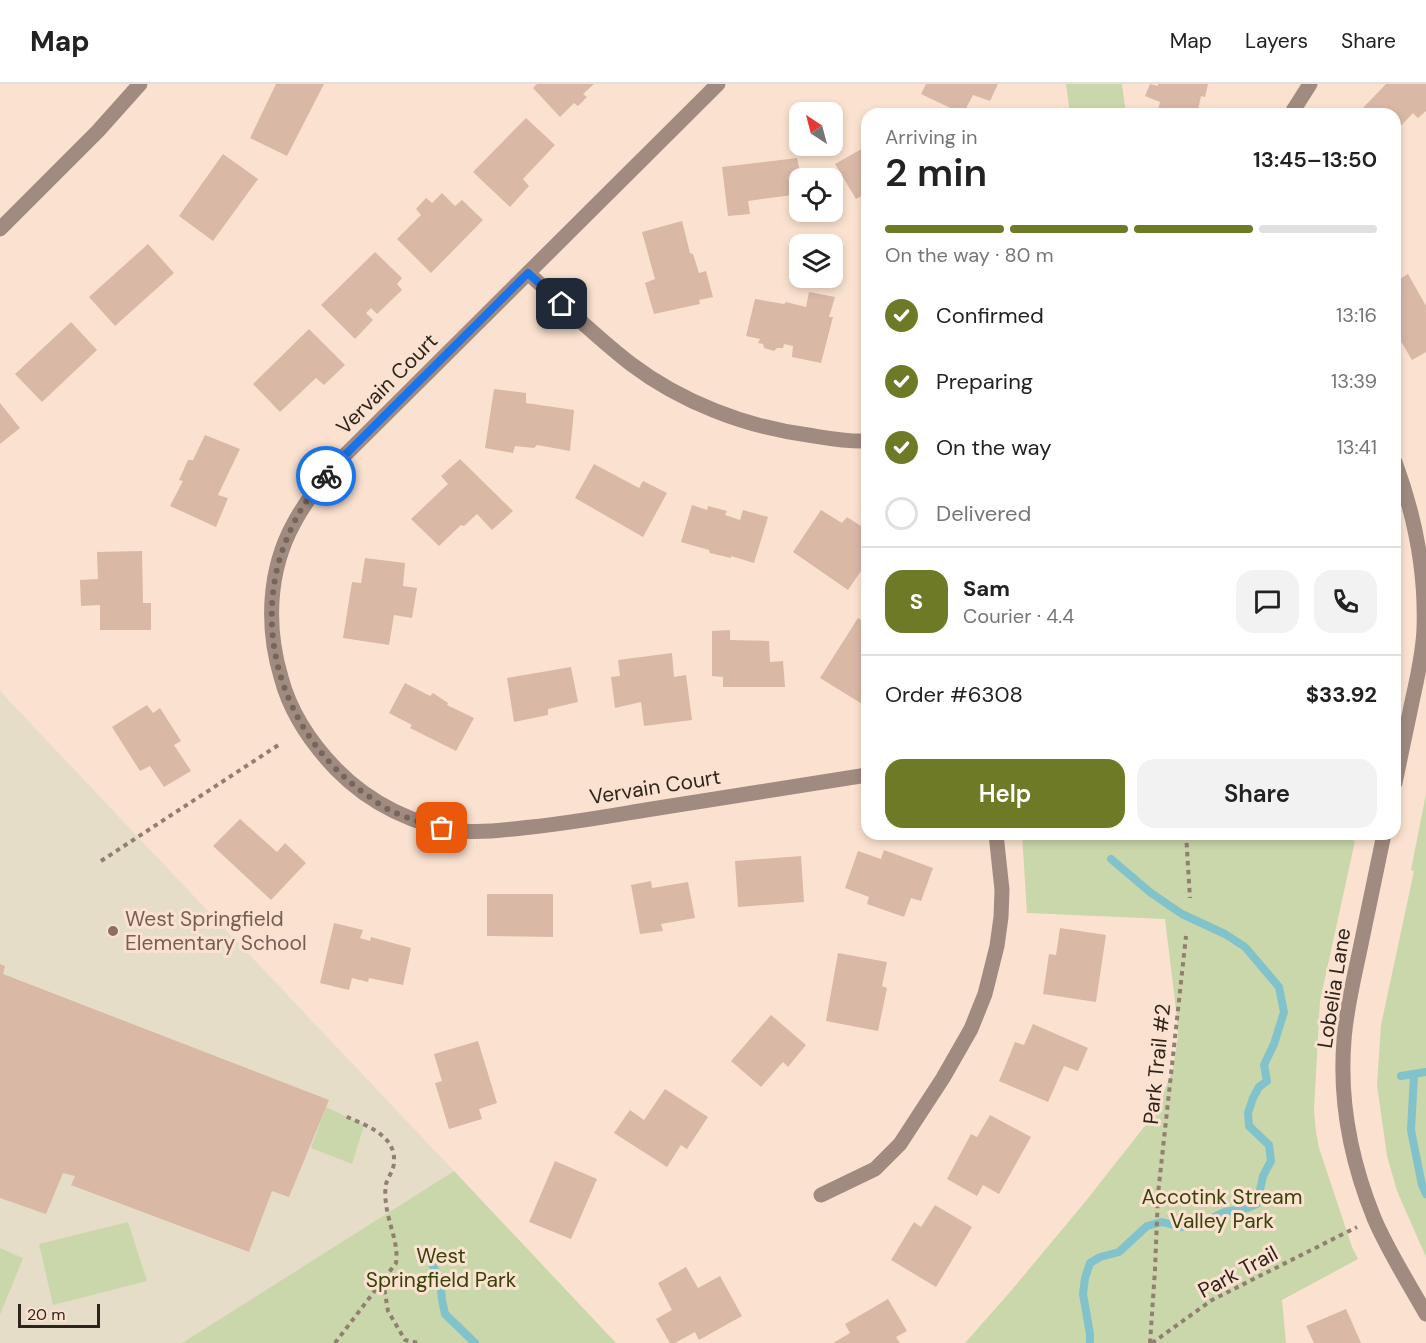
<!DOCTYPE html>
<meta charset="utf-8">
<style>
:root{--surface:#fff;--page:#f2f2f2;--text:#222;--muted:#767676;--line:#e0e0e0;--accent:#6e7a26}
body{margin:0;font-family:"DM Sans",sans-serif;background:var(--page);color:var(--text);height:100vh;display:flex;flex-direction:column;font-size:22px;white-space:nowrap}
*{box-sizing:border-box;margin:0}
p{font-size:20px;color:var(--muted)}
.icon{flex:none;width:33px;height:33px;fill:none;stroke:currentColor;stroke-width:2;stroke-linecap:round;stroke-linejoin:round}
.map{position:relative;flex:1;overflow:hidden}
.drawer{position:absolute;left:861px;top:24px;width:540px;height:732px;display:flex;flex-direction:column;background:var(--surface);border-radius:18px;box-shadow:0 3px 9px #0003}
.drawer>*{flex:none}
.needle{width:39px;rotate:324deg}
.tools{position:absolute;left:789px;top:18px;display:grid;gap:12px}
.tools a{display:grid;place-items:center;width:54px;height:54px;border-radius:12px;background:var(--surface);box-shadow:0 3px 9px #0003;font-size:30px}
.scale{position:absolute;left:18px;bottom:15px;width:82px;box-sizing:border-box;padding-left:6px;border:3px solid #2f241b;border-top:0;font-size:16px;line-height:21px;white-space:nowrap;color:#2f241b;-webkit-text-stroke:4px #fbe2d0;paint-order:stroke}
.pin{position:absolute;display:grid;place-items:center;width:51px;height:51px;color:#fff;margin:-26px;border-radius:12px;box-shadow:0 3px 9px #0006}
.courier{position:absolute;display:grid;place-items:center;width:60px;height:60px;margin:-30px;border:4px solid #1a73e8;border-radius:50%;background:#fff;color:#222;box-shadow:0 2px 8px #0007}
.overview em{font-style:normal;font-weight:600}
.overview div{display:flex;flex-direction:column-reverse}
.overview{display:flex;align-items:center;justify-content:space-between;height:102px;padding:0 24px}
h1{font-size:39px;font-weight:600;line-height:45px}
.bar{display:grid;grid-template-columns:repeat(4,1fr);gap:9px 6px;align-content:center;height:72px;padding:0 24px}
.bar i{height:8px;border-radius:4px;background:var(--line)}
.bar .active{background:var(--accent)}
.bar p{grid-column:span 4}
.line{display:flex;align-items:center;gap:15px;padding:0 24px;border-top:2px solid var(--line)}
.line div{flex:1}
.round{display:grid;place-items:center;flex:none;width:63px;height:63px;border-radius:18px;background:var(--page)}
ol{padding:0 24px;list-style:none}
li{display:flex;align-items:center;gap:18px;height:66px}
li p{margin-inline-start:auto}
li .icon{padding:6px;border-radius:50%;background:var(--accent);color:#fff;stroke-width:4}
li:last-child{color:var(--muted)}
li i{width:33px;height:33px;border:3px solid var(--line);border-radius:50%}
.action{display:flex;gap:12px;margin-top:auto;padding:12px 24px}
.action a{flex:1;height:69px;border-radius:18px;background:var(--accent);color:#fff;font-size:24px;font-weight:600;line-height:69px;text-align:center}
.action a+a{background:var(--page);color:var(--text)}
header{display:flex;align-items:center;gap:36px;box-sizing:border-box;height:84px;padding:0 30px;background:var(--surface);border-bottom:2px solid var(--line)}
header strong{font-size:28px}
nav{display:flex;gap:33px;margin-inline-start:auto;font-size:21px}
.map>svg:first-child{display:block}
.education{fill:#e6ddc8}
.green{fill:#cad7aa}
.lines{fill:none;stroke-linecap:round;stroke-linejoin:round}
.stream{stroke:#81c2cb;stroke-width:8}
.building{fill:#d9b8a6}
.path{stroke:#917f72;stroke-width:4;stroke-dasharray:4.5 4.5;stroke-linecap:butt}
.minor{stroke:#a18b81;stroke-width:15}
.tertiary{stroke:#a18b81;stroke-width:15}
.done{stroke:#76665a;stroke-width:6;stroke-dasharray:0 10.8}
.route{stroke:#1a73e8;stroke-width:8}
.education-dot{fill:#8d6e63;stroke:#fbe2d0;stroke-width:2}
.labels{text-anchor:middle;stroke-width:6;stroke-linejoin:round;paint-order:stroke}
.street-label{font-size:21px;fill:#2f241b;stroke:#fbe2d0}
.education-label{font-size:21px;fill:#785e54;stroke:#fbe2d0;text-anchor:start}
.park-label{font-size:21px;fill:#374209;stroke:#fbe2d0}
</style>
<header>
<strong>Map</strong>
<nav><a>Map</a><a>Layers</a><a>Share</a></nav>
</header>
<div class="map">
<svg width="1426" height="1259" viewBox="0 0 1426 1259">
<rect width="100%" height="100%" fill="#fbe2d0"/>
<polygon class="education" points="0,607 454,1087 182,1259 0,1259"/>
<g class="green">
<polygon points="1066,0 1122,0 1126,30 1070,30"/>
<polygon points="1426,710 1426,1173 1397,1107 1387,1072 1377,1001 1381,941 1414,787 1411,786"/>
<polygon points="1022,750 1336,750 1354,754 1353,758 1355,757 1320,917 1314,1026 1316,1048 1319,1064 1352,1163 1358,1175 1282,1216 1286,1259 965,1259 1010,1208 1085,1118 1148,1038 1160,1018 1173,985 1178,952 1177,934 1165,835 1027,829"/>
<polygon points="326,1023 364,1041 352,1080 311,1064"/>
<polygon points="454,1087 616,1259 182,1259"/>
<polygon points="128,1138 147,1197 53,1221 39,1160"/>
<polygon points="0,1164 23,1174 0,1231"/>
</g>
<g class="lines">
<g class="stream">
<polyline points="1414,991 1411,1046 1422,1101 1426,1110"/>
<polyline points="1401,992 1426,988"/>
<polyline points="427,1171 440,1195 442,1216 445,1230 475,1259"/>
<polyline points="1090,1259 1090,1250 1083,1210 1085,1194 1090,1179 1100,1173 1119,1168 1147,1142 1162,1138 1181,1143 1200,1140 1224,1128 1247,1124 1257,1120 1263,1092 1271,1077 1269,1061 1249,1042 1248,1029 1253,1014 1259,1003 1267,997 1264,981 1274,960 1284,928 1279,903 1245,863 1225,850 1182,830 1151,809 1111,775"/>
</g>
</g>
<g class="building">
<polygon points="276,0 324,0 287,72 250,54"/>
<polygon points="537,0 594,0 583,10 587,13 578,22 574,19 560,33 533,4"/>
<polygon points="926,0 998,0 990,17 973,11 963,30 921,10"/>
<polygon points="1150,0 1158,2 1158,0 1208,0 1205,13 1201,12 1197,30 1157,30 1160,18 1145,12"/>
<polygon points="1386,0 1426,0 1426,27 1418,34 1413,29 1395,48 1395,30 1357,30"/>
<polygon points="526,34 555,61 523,95 529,102 510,123 473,88"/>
<polygon points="867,62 867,109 856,115 835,80"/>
<polygon points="223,70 258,95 213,157 179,132"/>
<polygon points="797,74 801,94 800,94 800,110 748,117 750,130 728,132 722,83"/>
<polygon points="442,109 455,122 462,116 483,136 431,189 397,155 421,131 416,125 426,114 432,119"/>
<polygon points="682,137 690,169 693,170 699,189 706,187 713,213 699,216 700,220 654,230 645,199 655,195 642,148"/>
<polygon points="148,160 174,189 115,242 89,213"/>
<polygon points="375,168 402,194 397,200 402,206 377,230 371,224 366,229 373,236 355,255 321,221"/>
<polygon points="1408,190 1426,222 1426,268 1412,276 1395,247 1395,198"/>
<polygon points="809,208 835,213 829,233 833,233 821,279 792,273 793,262 784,260 783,264 777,264 774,267 764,264 763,260 758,259 760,255 746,252 755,215 784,220 786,218 806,223"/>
<polygon points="867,233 867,249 865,249 864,234"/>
<polygon points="71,238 97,266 42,318 15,290"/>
<polygon points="309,245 345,281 324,301 316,294 280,328 253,300"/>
<polygon points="494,305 526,309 526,319 574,326 570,367 537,361 534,364 515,362 513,369 485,364"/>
<polygon points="0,319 20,344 0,360"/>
<polygon points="205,351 240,365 218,411 228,414 216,443 170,422 183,397 179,396 188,376 193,376"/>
<polygon points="460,375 513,427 492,446 477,430 464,442 461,441 439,462 411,435 448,400 441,392"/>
<polygon points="594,380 639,404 643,397 667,409 643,453 575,414"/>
<polygon points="692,421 707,426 708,422 727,427 725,431 740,436 743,426 768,433 754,479 731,472 731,474 710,469 709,466 681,458"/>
<polygon points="821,426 842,439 847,433 867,446 867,491 861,487 848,506 793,468"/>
<polygon points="142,467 143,519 151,519 151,546 100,546 100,521 81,522 80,496 98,495 97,468"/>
<polygon points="365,474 405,479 403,502 417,504 412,534 394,531 389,561 343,554 352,498 361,499"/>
<polygon points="858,534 867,540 867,623 820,594"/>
<polygon points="730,546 730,556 769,557 770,578 783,577 785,603 723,603 723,593 712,592 712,547"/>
<polygon points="672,569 674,593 686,591 692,636 644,642 641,618 615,624 611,593 620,592 618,576"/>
<polygon points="571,583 578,618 548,625 548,631 514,638 507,594"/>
<polygon points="405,599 430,612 433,609 448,619 447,621 474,634 456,667 410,644 412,641 389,629"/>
<polygon points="147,621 153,629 160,624 181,657 174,661 191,687 164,703 150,682 140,687 112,643"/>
<polygon points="240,735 277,768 285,759 306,779 271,816 213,762"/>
<polygon points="884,766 933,784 921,817 911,814 904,833 867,820 869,813 845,804 858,767 881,775"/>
<polygon points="801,772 804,818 738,823 735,777"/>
<polygon points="651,797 652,804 688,798 695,834 661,840 663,847 640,850 631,801"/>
<polygon points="487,810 553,810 553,853 487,852"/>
<polygon points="334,839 363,846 360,854 370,857 371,853 411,864 403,901 369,894 368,898 352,894 349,906 320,899"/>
<polygon points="1060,844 1106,851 1096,918 1043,910 1049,870 1056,871"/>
<polygon points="838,869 887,878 882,902 887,904 878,947 826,937"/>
<polygon points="0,880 5,882 3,890 329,1016 289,1113 272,1107 249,1168 71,1101 75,1092 63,1089 46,1130 0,1114"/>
<polygon points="771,931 806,961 788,983 783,978 761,1003 731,977"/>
<polygon points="1033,940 1088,964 1078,987 1064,982 1048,1018 999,997 1015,958 1024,961"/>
<polygon points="478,957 497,1019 479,1025 482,1035 449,1045 435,999 442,997 434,970"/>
<polygon points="665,1005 708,1033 687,1065 681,1061 667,1083 614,1049 630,1026 644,1036"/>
<polygon points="990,1031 1031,1053 999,1110 983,1101 977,1112 947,1095 971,1050 977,1053"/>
<polygon points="555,1077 597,1095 571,1155 529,1138"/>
<polygon points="935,1121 972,1143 936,1203 891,1176 914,1138 921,1143"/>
<polygon points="686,1183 698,1204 720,1192 742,1232 699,1256 695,1248 675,1259 670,1259 656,1235 672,1226 658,1199"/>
<polygon points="888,1215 907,1247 896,1253 900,1259 833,1259 850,1249 845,1240"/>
<polygon points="1346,1225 1361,1259 1314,1259 1306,1242"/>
</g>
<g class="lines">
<g class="path">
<polyline points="1186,750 1190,814"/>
<polyline points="101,777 280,660"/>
<polyline points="383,1197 388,1227 405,1256 419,1259"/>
<path d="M335 1259 396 1179C399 1159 388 1140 386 1119 385 1114 385 1106 386 1100 388 1093 394 1086 394 1078 396 1050 364 1041 343 1031"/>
<polyline points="1150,1259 1155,1186 1158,1110 1186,852"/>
<polyline points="1152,1259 1212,1216 1357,1143"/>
</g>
<g class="minor">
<path d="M718 0 336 380C320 399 305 418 294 439 268 486 266 543 281 593 290 628 311 659 336 685 369 719 416 743 464 747 483 749 503 746 522 744 566 740 609 732 652 725 724 714 795 702 867 691"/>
<polyline points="1291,30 1310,0"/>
<path d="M528 189C562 220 595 252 631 280 681 318 746 343 808 351 827 354 847 358 867 357"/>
<path d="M1395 378C1415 432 1426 488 1424 545 1423 568 1418 591 1413 613 1407 642 1401 671 1395 699"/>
<path d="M1384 750C1376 790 1367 830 1359 870 1353 898 1346 927 1344 956 1339 1017 1351 1077 1374 1134 1388 1167 1408 1198 1426 1230"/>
<polyline points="821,1111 875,1085 900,1060 943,994 971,945 985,910 997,862 1001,833 1002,806 996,750"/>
</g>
<polyline class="tertiary" points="0,145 98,47 140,0"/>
</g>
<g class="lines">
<path class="done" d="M326 392C314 406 301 423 293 441 246 536 280 648 364 709 370 713 376 718 382 722 401 733 422 739 442 744"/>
<polyline class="route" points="326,392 336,380 528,189 562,220"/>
</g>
<circle class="education-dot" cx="113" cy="847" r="6"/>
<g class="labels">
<g class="street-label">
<text transform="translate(387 300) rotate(-45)" y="7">Vervain Court</text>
<text transform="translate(655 703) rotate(-9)" y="7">Vervain Court</text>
<text transform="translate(1334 904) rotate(-81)" y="7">Lobelia Lane</text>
<text transform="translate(1157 980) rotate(-84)" y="7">Park Trail #2</text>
<text transform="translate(1238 1188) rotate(-28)" y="7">Park Trail</text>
</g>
<g class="education-label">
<text x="125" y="842">West Springfield<tspan x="125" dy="24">Elementary School</tspan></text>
</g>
<g class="park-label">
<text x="1222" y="1120">Accotink Stream<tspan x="1222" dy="24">Valley Park</tspan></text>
<text x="441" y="1179">West<tspan x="441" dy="24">Springfield Park</tspan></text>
</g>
</g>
</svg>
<div class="tools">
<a><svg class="needle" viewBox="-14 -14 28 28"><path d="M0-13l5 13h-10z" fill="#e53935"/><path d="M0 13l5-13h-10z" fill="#767676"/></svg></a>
<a><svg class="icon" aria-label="locate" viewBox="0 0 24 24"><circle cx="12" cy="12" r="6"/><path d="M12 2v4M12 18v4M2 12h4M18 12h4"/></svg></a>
<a><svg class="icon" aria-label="layers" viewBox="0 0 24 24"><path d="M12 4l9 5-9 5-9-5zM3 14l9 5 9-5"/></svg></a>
</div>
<div class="scale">20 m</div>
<div class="pin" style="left:442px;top:744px;background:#ea580c"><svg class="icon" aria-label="bag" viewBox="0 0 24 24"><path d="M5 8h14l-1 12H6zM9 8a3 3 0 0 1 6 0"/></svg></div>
<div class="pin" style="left:562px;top:220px;background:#1f2937"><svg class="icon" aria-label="home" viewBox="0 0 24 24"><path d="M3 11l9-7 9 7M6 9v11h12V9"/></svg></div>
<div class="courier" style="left:326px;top:392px"><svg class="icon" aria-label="bike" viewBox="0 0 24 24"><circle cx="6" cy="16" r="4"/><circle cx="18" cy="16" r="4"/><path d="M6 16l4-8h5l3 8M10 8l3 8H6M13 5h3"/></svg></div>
<section class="drawer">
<div class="overview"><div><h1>2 min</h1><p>Arriving in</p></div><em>13:45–13:50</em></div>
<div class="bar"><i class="active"></i><i class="active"></i><i class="active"></i><i></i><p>On the way · 80 m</p></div>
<ol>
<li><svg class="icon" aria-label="check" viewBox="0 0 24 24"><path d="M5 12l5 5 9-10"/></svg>Confirmed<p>13:16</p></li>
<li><svg class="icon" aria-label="check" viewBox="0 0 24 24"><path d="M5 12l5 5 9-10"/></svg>Preparing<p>13:39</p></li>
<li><svg class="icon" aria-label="check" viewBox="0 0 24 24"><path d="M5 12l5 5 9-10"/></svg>On the way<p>13:41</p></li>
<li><i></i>Delivered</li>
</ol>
<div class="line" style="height:108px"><b class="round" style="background:var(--accent);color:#fff">S</b><div><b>Sam</b><p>Courier · 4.4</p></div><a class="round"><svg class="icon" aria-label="chat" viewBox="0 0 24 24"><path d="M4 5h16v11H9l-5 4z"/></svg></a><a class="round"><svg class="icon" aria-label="phone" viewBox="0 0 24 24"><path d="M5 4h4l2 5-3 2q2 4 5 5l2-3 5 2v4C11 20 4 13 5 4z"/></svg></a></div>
<div class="line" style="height:78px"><div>Order #6308</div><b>$33.92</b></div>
<div class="action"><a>Help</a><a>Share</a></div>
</section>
</div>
